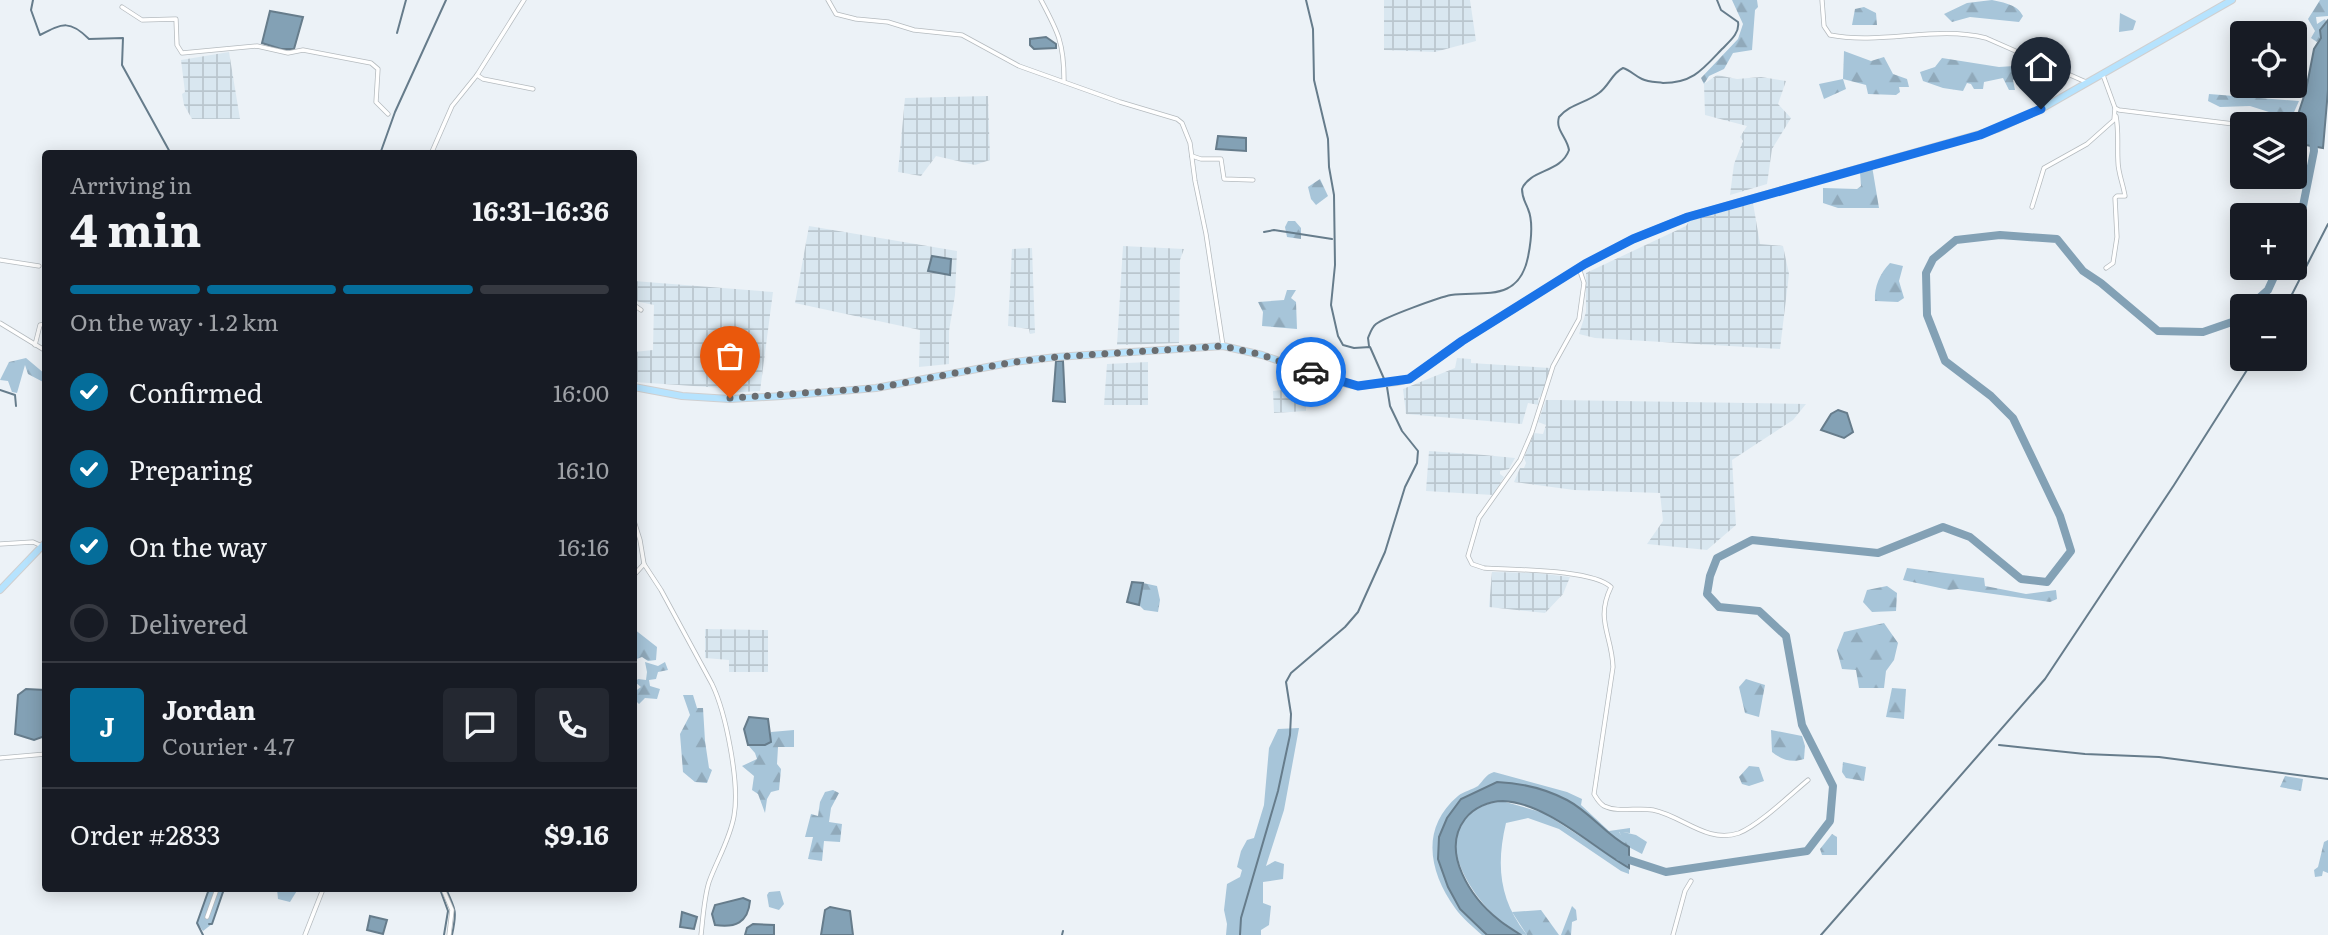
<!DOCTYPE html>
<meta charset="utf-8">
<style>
:root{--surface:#171b24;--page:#242831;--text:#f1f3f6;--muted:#9ea1a6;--line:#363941;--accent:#056d9a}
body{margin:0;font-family:Literata,serif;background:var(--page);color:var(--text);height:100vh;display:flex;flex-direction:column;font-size:26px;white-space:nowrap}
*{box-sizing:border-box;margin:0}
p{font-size:23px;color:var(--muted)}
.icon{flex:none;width:38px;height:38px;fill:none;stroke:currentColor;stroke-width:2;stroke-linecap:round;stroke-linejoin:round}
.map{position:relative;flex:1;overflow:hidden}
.details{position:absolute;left:42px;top:150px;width:595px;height:742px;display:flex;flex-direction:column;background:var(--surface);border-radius:7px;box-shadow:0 4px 18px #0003}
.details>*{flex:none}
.controls{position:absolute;left:2230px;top:21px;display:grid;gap:14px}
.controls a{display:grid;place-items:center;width:77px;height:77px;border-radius:7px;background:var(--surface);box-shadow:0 4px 18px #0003;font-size:35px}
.pin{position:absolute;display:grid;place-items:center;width:60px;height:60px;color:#fff;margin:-72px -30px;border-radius:50% 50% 50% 0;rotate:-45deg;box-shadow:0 0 7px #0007}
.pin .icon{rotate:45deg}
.courier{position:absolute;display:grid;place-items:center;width:70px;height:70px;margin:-35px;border:5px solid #1a73e8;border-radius:50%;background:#fff;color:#222;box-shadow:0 2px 9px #0007}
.head em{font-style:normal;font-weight:700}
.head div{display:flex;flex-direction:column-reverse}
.head{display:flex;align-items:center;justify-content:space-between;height:119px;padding:0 28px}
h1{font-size:46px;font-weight:700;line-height:52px}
.bar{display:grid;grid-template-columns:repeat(4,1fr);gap:10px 7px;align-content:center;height:84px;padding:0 28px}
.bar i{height:9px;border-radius:5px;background:var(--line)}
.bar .selected{background:var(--accent)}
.bar p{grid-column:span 4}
.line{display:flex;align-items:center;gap:18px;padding:0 28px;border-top:2px solid var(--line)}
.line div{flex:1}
.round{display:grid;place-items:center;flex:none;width:74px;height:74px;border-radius:7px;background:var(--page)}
ol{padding:0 28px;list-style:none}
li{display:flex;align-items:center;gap:21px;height:77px}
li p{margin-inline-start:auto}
li .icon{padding:7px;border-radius:50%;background:var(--accent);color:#fff;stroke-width:4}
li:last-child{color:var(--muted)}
li i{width:38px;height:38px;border:4px solid var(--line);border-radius:50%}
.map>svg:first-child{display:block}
.industrial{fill:url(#industrial-grid)}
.green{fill:#a7c5d9}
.forest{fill:url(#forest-firs)}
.water{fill:#83a1b5;stroke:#667c8b;stroke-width:2}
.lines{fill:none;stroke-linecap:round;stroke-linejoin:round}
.stream{stroke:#667c8b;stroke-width:2}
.river{stroke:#83a1b5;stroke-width:8}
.minor-casing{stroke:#b5bbbf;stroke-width:5}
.primary-casing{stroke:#cfcfd0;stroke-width:8}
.minor{stroke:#fff;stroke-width:3.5}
.primary{stroke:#b6e3fe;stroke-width:6}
.done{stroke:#6a6d70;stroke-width:7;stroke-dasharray:0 12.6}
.route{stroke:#1a73e8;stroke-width:9}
</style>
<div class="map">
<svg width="2328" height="935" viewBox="0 0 2328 935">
<defs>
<pattern id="industrial-grid" width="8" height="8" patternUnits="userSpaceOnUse" patternTransform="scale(1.75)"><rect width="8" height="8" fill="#d9e7f0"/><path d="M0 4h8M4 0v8" fill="none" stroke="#bac6ce"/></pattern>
<pattern id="forest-firs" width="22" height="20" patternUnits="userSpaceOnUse" patternTransform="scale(1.75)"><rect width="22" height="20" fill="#a7c5d9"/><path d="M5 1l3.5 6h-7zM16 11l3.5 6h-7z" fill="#90a9ba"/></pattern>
</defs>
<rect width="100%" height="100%" fill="#ecf2f7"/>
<g class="industrial">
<polygon points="1384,0 1470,0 1476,41 1435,52 1384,50"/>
<polygon points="229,52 240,119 192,119 184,105 182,94 185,92 181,60"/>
<polygon points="1717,75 1737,79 1761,77 1786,81 1778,104 1791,118 1772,149 1767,184 1730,195 1734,164 1743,141 1740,137 1747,126 1705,115 1704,84"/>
<polygon points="988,96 990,160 975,165 936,156 921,176 898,172 905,98"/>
<polygon points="1753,203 1760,244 1783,246 1789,274 1780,349 1595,338 1579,334 1586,312 1586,273 1686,226 1689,221"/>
<polygon points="809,226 957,251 955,295 949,331 949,364 919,367 920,330 795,303"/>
<polygon points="1123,246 1184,249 1180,260 1179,343 1117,345"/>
<polygon points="1032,248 1035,333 1030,334 1029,329 1008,326 1012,249"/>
<polygon points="634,281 773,292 760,391 724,393 723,388 634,382 634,352 653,350 654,305 635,301"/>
<polygon points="1457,358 1471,359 1471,363 1550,368 1544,392 1538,399 1539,405 1528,403 1522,424 1406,414 1403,389 1455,368"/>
<polygon points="1148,362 1148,405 1104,405 1107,364"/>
<polygon points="1281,370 1299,375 1298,397 1306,397 1306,411 1274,413 1273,391 1282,390"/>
<polygon points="1546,400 1557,400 1806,404 1793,420 1732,460 1736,525 1707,550 1647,544 1663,521 1660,493 1574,490 1514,482 1520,468 1524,468 1526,463 1524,458 1534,433 1543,434 1546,425 1538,422"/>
<polygon points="1429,451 1484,455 1515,458 1509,469 1500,471 1500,474 1504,477 1493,495 1426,491"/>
<polygon points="1492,572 1536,573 1570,577 1563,594 1545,613 1489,607"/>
<polygon points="705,629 768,630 768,672 729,672 729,660 705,658"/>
</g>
<g class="green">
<polygon points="1299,728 1284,810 1266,866 1275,861 1284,864 1283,879 1263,882 1263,903 1271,906 1269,925 1261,930 1261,935 1226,935 1227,924 1224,910 1227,884 1240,877 1242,870 1237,867 1241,851 1247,840 1254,838 1264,805 1269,748 1278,729"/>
<path d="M1494 772 1567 792 1582 799 1581 805 1609 831 1630 828V833L1619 832 1623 838 1621 843 1567 800 1512 783 1447 818 1460 909 1487 935H1482C1473 927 1462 918 1455 908 1429 872 1420 828 1458 796 1464 791 1472 790 1478 786 1484 780 1485 775 1494 772Z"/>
<path d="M1502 801 1544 813 1629 868V874L1621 871 1559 829 1528 818 1506 823C1496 865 1499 900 1527 935 1512 935 1497 918 1487 908 1453 870 1432 812 1502 801Z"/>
<polygon points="209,889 224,889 212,924 203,931 197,923"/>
</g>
<g class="forest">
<polygon points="1732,0 1757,0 1758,7 1755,10 1752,50 1733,53 1724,69 1709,76 1704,84 1701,78 1738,39 1743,24"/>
<path d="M1992 0C2004 3 2017 4 2023 16L2019 22 1970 17 1952 22 1944 14 1967 3Z"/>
<polygon points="2320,0 2328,0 2328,16 2316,17 2317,24 2325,19 2327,23 2321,38 2317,42 2311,38 2315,31 2308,19"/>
<polygon points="1864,7 1876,13 1877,25 1852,25 1855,9"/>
<polygon points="2120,13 2136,21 2133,30 2119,32"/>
<polygon points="2297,24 2297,31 2284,32 2276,29 2272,33 2242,33 2242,52 2235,52 2231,34"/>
<polygon points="1844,51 1871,61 1884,57 1893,74 1907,79 1909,87 1899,87 1900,92 1896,95 1868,94 1866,85 1843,79 1846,89 1824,99 1819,84 1843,79"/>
<polygon points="1942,58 1999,67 2014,66 2021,76 2013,80 2015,90 2009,90 2003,78 1984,82 1983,89 1974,89 1971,84 1967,83 1963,91 1943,88 1923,81 1920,72 1935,67"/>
<polygon points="2209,94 2299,101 2291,119 2250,106 2220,107 2208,101"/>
<polygon points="1872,166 1879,208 1838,208 1823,203 1823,188 1857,189 1861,186 1860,172"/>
<polygon points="1320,179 1328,196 1316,205 1311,199 1308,187"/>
<polygon points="1288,221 1295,221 1301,228 1301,239 1287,237 1285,227"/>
<path d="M1890 263 1903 266 1899 281 1904 298 1898 302 1875 301C1874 287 1880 273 1890 263Z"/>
<polygon points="1287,290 1296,290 1291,298 1296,302 1297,329 1262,326 1263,312 1258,302 1284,300"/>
<polygon points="26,358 45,374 45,383 28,374 25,365 17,393 12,392 8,381 0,380 9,362"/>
<polygon points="1907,568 1984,578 1985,586 2026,594 2056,590 2057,599 2050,602 1958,589 1949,590 1903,580"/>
<polygon points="1143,583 1157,586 1160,600 1158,612 1144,610 1139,605"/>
<polygon points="1887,586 1897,593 1896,611 1872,612 1863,602 1867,590"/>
<polygon points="1884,623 1898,643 1894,660 1886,671 1884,688 1859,688 1856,670 1842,669 1837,650 1844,632"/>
<polygon points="634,629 657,647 656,660 648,661 642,657 634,660"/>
<polygon points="645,662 658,666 665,662 668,670 658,672 656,679 649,680 650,686 660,689 657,699 645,698 639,704 634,699 634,692 641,687 635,682 638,679 646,680 647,672"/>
<polygon points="1746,679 1765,685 1759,717 1745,713 1739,687"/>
<polygon points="1892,688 1906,689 1904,719 1886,717"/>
<polygon points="683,695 693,695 697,708 703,708 705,741 709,768 712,770 707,783 695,782 683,772 680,734 690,715"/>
<polygon points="794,730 794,747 778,747 777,764 781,769 779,790 771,792 767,799 765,813 758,794 752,790 754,776 742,766 757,759 755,753 748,745 757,746 771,741 771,732"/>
<path d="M1771 730 1802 736 1805 746 1804 759C1792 763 1782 760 1772 752Z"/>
<polygon points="1843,762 1866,767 1864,781 1846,778 1842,772"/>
<polygon points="1749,766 1759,767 1764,781 1749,786 1742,784 1739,777"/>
<polygon points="2285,776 2303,779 2301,791 2280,787"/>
<polygon points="833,790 839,793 831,808 829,822 842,824 840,842 824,841 822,861 808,859 813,837 805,837 811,814 818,816 820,802 825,792"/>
<polygon points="1619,831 1636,835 1647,842 1642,854 1621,843 1622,838"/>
<polygon points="1832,834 1837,837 1837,855 1822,855 1820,849"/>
<polygon points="2328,840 2328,873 2323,871 2322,876 2315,877 2314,870 2318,867 2324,842"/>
<polygon points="298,889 290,902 278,899 277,889"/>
<polygon points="780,891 784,904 779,910 769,907 767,895 769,892"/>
<polygon points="1572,906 1576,910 1577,920 1572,922 1571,935 1561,935"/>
<polygon points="1541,910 1559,935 1527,935 1512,912"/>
</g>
<g class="water">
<polygon points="270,11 303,17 294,49 281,49 262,43"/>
<polygon points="2328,20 2328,90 2323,148 2294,143 2294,127 2306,90 2314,49 2321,38 2320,30"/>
<polygon points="1046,37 1056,44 1056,48 1034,49 1030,45 1030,39"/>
<polygon points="1218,136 1246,138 1246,151 1216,149"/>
<polygon points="932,256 951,259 950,275 928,271"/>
<polygon points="1056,361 1063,361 1065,402 1053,401"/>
<polygon points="1838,410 1847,413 1853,432 1844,438 1821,430 1831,414"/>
<polygon points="1132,582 1143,583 1139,605 1127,602"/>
<polygon points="26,689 45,690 45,736 34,740 15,734 18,695"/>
<polygon points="749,717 768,719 771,742 765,745 748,745 744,729"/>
<path d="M1497 782C1520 783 1546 789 1567 800 1590 812 1606 835 1629 847V868C1592 847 1547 803 1503 801 1489 801 1473 808 1465 819 1440 852 1471 898 1499 920 1506 926 1514 930 1521 935H1487L1460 909 1448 887 1438 859 1439 837 1447 818 1461 799Z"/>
<path d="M743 898 750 901C748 923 735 928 715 925L712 914 715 905Z"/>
<polygon points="830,907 850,911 853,935 821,935 825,910"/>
<polygon points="682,912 697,917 694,929 680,927"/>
<polygon points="370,916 387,920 383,934 367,930"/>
<polygon points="753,924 774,925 774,935 745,935 747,928"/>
</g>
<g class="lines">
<g class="stream">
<path d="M33 0 31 10 40 35C63 23 70 20 89 39L123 38 122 65 171 154"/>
<polyline points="1306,0 1313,29 1314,80 1328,139 1329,167 1334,195 1335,265 1331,305 1338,336 1343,345 1354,348 1370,347 1385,381"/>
<polyline points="397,33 406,0"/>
<polyline points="380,154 395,112 446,0"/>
<polyline points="1264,232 1274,230 1332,239"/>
<polyline points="2286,306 2328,224"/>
<path d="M1369 346 1368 338C1370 333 1372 327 1376 324 1385 317 1440 297 1451 295 1485 291 1519 302 1528 257 1531 242 1534 223 1528 209 1525 201 1522 198 1522 189 1530 169 1561 173 1569 150 1567 137 1555 130 1559 117 1570 104 1586 103 1599 93 1609 86 1612 73 1623 68 1630 70 1635 76 1642 79 1648 82 1656 82 1663 83 1693 83 1703 69 1722 49 1730 41 1740 33 1738 22L1721 10 1717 0"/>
<polyline points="0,390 15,395 16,406"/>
<polyline points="1999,745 2085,754 2159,757 2328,779"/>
<polyline points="440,889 448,911 444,935"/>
<path d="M446 889C456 910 457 912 452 935"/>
<polyline points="209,924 212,924 224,889"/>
<polyline points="203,935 197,923 209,889"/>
<polyline points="1062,935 1063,931"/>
<polyline points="1240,935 1241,918 1278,791 1290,735 1291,714 1286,682 1291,673 1345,627 1358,612 1385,552 1405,487 1417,463 1418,451 1402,431 1390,406 1387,387"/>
<polyline points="1821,935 2045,679 2174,485 2254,359"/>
</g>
<g class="river">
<polyline points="2294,235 2299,226 2314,151 2313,137"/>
<polyline points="2250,306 2268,290 2278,268"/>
<polyline points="1620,857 1666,872 1807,851 1830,821 1833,786 1802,725 1786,636 1759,611 1719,607 1707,594 1710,576 1717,558 1752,540 1878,553 1943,527 1970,537 2021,579 2047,582 2071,551 2060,516 2013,418 1991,396 1945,361 1927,315 1926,273 1933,259 1956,240 2000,235 2057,239 2083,271 2101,283 2158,331 2203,332 2232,322 2242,313"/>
</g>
<defs>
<g id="minor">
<polyline points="828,0 836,14 856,19 888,22 914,30 962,35 1019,66 1120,102 1177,119 1182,123 1190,143 1195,181 1206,234 1223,346"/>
<path d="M1041 0C1058 32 1064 43 1064 80"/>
<path d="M1822 0 1824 26 1830 35C1882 45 1937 25 1986 38L2086 82"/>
<polyline points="122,7 142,20 176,19 177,45 182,53 257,46 288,53 303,50 371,63 378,69 376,102 388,114"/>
<polyline points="477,75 483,79 533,89"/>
<polyline points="2103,75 2115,108 2119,110 2242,125"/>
<polyline points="431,154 452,106 477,75 524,0"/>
<polyline points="1192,156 1201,159 1221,159 1224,179 1253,180"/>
<polyline points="2032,207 2044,168 2087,144 2114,120 2115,108"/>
<polyline points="0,260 39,266"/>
<path d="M1579 268 1584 283 1579 319 1553 366 1532 432 1520 460 1479 518 1468 556 1472 564 1484 568C1512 570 1592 569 1611 587 1595 620 1612 635 1613 667L1594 794C1597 799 1599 803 1604 806 1618 813 1638 807 1653 810 1683 816 1707 844 1739 833 1759 825 1790 795 1808 780"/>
<path d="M2106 268 2113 263 2117 237 2115 198 2117 196H2125C2123 184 2118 172 2118 162 2117 146 2119 132 2116 116"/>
<polyline points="634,305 641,310"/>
<polyline points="0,323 46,351"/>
<polyline points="35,345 40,325 46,324"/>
<path d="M634 521 640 540 644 564 661 590 712 684C726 713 740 784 734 816 730 839 717 860 709 882 704 898 703 918 701 935"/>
<polyline points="0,544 33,542 42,546"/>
<polyline points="634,575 644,564"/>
<polyline points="0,758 46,754"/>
<polyline points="443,889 452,910 449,935"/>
<polyline points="207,917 217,889"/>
<polyline points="305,935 323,889"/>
<polyline points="1673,935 1685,891 1691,881"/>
</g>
<g id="primary">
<polyline points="634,387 682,396 730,399 782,396 876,388 1014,362 1056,357 1223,346 1262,355 1347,384 1358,386 1397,382 1409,379 1462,341 1585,264 1633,239 1687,217 1997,129 2041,109 2232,0"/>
<polyline points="0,590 46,542"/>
</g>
</defs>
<use href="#minor" class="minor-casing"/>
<use href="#primary" class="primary-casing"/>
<use href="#minor" class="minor"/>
<use href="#primary" class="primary"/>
</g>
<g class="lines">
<polyline class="done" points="730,398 876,388 1014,362 1056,357 1223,346 1262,355 1311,372"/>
<polyline class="route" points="1311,372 1358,386 1409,379 1462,341 1585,264 1633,239 1688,217 1980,135 2041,109"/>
</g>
</svg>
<div class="controls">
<a><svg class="icon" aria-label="locate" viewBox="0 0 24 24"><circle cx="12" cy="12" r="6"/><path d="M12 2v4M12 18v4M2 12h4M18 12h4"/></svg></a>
<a><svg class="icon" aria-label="layers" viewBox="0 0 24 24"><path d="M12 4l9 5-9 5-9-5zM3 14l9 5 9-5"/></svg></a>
<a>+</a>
<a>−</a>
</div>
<div class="pin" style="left:730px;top:398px;background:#ea580c"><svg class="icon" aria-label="bag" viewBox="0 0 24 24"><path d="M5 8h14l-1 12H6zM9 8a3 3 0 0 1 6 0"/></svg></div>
<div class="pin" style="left:2041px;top:109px;background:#1f2937"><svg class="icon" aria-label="home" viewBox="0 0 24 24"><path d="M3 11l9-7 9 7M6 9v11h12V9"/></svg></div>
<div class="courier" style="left:1311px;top:372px"><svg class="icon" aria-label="car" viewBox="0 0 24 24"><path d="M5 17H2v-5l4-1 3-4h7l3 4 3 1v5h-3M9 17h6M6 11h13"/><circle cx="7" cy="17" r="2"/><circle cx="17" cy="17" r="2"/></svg></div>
<section class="details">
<div class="head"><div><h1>4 min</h1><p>Arriving in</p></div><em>16:31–16:36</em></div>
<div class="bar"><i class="selected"></i><i class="selected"></i><i class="selected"></i><i></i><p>On the way · 1.2 km</p></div>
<ol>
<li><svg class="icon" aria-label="check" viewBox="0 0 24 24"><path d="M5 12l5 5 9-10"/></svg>Confirmed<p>16:00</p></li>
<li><svg class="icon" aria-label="check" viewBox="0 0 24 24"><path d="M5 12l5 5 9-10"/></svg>Preparing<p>16:10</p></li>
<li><svg class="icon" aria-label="check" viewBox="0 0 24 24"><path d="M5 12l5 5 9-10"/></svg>On the way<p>16:16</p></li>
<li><i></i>Delivered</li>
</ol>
<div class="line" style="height:126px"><b class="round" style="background:var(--accent);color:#fff">J</b><div><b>Jordan</b><p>Courier · 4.7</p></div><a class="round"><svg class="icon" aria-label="chat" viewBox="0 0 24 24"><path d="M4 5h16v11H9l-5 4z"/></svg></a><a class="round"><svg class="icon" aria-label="phone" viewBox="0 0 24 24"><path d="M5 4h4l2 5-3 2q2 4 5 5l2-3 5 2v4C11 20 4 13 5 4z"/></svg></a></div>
<div class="line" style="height:91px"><div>Order #2833</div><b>$9.16</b></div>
</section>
</div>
